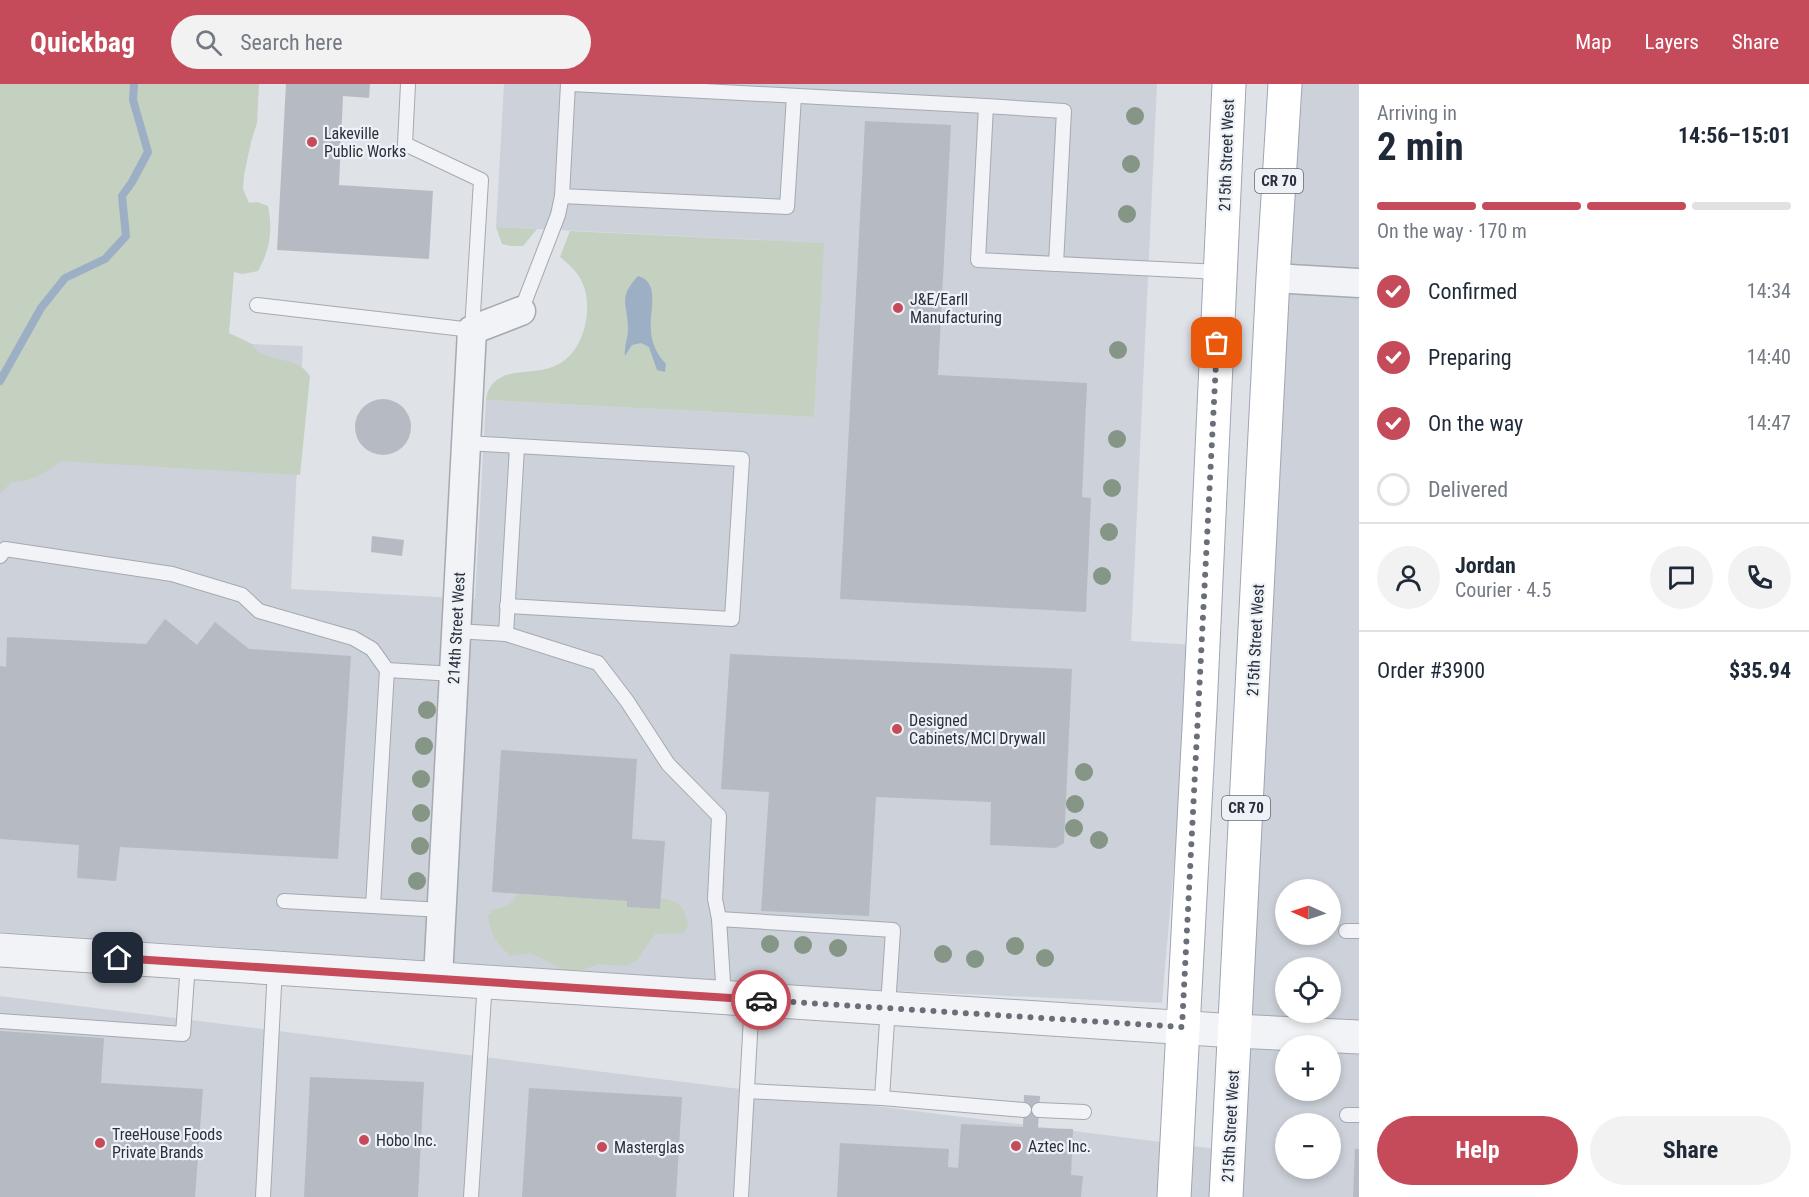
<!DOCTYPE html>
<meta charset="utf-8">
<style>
:root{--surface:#fff;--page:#f2f2f3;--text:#1f2937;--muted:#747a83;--line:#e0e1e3;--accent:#c54b5a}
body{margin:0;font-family:"Roboto Condensed",sans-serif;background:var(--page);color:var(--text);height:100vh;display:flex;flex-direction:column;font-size:22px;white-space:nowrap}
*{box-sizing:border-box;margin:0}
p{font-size:20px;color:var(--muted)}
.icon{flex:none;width:33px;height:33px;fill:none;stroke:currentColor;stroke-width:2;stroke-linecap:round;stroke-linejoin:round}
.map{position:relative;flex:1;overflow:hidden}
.panel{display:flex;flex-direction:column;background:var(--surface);width:450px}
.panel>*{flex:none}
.needle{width:39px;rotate:273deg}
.fabs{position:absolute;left:1275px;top:795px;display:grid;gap:12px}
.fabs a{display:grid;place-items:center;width:66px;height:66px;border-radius:50%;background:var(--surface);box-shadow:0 3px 9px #0003;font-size:30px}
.pin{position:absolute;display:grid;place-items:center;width:51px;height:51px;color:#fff;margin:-26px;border-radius:12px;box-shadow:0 3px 9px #0006}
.courier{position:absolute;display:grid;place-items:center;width:60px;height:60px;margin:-30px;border:4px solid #c54b5a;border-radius:50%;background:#fff;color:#222;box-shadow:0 2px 8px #0007}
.overview em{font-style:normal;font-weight:700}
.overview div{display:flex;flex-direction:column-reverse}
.overview{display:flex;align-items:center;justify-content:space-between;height:102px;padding:0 18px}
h1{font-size:39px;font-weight:700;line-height:45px}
.bar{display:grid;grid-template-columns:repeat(4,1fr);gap:9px 6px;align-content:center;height:72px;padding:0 18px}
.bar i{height:8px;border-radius:4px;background:var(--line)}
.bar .current{background:var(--accent)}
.bar p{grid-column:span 4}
.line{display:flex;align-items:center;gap:15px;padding:0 18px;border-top:2px solid var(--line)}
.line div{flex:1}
.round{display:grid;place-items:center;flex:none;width:63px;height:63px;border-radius:32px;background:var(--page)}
ol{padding:0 18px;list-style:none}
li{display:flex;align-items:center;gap:18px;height:66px}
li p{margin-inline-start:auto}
li .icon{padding:6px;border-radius:50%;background:var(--accent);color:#fff;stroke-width:4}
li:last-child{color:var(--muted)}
li i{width:33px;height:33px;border:3px solid var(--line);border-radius:50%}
.button{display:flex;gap:12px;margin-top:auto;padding:12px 18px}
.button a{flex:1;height:69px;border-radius:36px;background:var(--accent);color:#fff;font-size:24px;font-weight:700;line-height:69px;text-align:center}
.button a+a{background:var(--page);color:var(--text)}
header{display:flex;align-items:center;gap:36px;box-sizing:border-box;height:84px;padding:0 30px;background:var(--accent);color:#fff}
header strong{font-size:28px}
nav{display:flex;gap:33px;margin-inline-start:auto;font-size:21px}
.search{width:420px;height:54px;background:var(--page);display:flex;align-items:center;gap:15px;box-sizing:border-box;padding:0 21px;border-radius:33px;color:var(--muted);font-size:22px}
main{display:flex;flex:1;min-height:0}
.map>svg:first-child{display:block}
.built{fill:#cdd1d9;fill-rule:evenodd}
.green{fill:#c4d0c0}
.water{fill:#9cafc5}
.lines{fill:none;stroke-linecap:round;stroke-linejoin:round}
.stream{stroke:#9cafc5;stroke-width:8}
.building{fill:#b6bbc3}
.service-casing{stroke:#a5a9b1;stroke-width:16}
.minor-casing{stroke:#a5a9b1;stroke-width:31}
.tertiary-casing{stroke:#a5a9b1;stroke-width:35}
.primary-casing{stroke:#9fa6b2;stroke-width:35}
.service{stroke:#f1f3f6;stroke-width:14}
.minor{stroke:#f1f3f6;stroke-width:28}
.tertiary{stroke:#f1f3f6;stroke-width:33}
.primary{stroke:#fff;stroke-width:33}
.tree{fill:#859686}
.done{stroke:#696e78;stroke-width:6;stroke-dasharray:0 10.8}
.route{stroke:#c54b5a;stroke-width:8}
.poi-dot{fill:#c54b5a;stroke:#eef1f5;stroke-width:2}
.labels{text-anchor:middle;stroke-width:4.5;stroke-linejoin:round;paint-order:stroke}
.shield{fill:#eef1f5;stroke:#646a74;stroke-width:1.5}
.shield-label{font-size:15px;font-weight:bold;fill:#29303d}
.poi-label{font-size:16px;fill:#29303d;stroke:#eef1f5;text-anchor:start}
.street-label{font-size:16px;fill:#29303d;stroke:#eef1f5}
</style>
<header>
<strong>Quickbag</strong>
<div class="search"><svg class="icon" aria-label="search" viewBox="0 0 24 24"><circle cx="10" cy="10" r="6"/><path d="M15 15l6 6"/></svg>Search here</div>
<nav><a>Map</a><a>Layers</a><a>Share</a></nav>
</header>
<main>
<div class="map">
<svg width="1359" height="1113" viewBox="0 0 1359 1113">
<rect width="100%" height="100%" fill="#dfe2e7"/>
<g class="built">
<polygon points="504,0 1157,0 1131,557 1193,561 1162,919 855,905 0,848 0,368 55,253 303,262 291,505 475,515 486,316 814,333 823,159 496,143"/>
<path d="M1292 0H1359V1113H0V912L1240 1068ZM1286 806H1330V850H1286ZM1286 884H1330V928H1286ZM1286 962H1330V1006H1286ZM1286 1040H1330V1084H1286Z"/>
</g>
<g class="green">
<path d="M0 0H259L257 39 251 58 244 91 243 105 249 119 257 118 268 122C273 147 270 165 258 187L242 190 234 188 229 249 252 260C263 282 296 269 310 292L300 391 61 377C45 389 31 398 11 398L0 410Z"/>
<polygon points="496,143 537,145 523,162 511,162 502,160"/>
<path d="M570 147 824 159 814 333 486 316C487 307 491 299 500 294 516 285 538 290 555 282 582 271 592 232 585 206 581 191 571 182 560 173Z"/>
<path d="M518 810 627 817V823L660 825 661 814C679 817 685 823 688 841L684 849 655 850 636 877 625 882 599 880 581 886H564L531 869 510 872 493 853 488 832 494 825C507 824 511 820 518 810Z"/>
</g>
<path class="water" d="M638 192C661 198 649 228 651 246 651 259 658 272 666 280L665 288 657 286 649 263 641 259 632 261 625 272C624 261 628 255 628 245 628 219 617 215 638 192Z"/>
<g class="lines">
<polyline class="stream" points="0,297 41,224 65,194 105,175 126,152 122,112 132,98 148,68 133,16 134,0"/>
</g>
<g class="building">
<polygon points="286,0 370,0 369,14 343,12 339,101 433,107 429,175 277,166"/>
<polygon points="865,37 951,41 938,291 1087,299 1082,413 1091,414 1086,528 840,515"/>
<circle cx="383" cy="343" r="28"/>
<polygon points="372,452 404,456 402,472 371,468"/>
<polygon points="165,535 197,561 215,538 249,565 351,572 338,775 120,763 116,797 77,794 79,761 0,755 0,582 6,583 7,553 146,560"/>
<polygon points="730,570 1072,585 1064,759 1056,764 990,761 991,718 876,713 869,832 761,827 769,708 721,705"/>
<polygon points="501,666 637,675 632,755 665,757 660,825 627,823 627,817 492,808"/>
<polygon points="0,947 104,954 101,999 203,1005 195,1113 0,1113"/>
<polygon points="310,993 424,998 418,1113 304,1113"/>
<polygon points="529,1004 682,1013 676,1113 522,1113"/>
<polygon points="1024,1011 1040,1012 1038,1044 1073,1045 1071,1091 1083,1092 1081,1113 837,1113 840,1059 949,1065 948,1083 958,1084 961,1040 1023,1043"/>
<polygon points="1355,1065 1359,1065 1359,1113 1353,1113"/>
</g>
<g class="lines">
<defs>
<g id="service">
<polyline points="568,0 562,112 787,123 794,12"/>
<polyline points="572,0 986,22 978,176 1220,188"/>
<polyline points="986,22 1064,27 1056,180"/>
<polyline points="257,221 472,246 481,96 405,60 408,0"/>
<polyline points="521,227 558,131 562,112"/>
<polyline points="466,359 742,375 732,535 507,522"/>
<polyline points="0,472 5,465 172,490 242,511 259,527 353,554 372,565 387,586 454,590"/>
<polyline points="456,547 506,550 598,579 627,617 668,680 719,732 715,815 719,835 724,914"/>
<polyline points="506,550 517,363"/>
<polyline points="284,817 442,826"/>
<polyline points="373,822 387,586"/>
<polyline points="719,835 893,846 882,1014"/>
<polyline points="1346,847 1359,847"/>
<polyline points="0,937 183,950 188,879"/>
<polyline points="747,1007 882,1014 1024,1026"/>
<polyline points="1039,1026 1084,1028"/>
<polyline points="1347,1031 1359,1031"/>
<polyline points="263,1113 275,884"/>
<polyline points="471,1113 485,897"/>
<polyline points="741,1113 752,915"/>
</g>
<g id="minor">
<polyline points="1273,194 1359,199"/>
<polyline points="438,894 472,246 521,227"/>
</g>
<polyline id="tertiary" points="0,866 1235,947 1359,953"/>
<g id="primary">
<polyline points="1174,1113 1200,625 1229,0"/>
<polyline points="1226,1113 1273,194 1285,0"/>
</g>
</defs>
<use href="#service" class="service-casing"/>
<use href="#minor" class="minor-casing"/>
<use href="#tertiary" class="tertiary-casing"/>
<use href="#primary" class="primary-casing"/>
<use href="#service" class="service"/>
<use href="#minor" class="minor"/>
<use href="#tertiary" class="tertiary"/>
<use href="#primary" class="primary"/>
</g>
<g class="tree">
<circle cx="1135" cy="32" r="9"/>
<circle cx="1131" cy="80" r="9"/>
<circle cx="1127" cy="130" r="9"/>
<circle cx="1118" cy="266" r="9"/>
<circle cx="1117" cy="355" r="9"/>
<circle cx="1112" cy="404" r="9"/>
<circle cx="1109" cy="448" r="9"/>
<circle cx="1102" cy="492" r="9"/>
<circle cx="427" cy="626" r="9"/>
<circle cx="424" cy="662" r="9"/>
<circle cx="1084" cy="688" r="9"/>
<circle cx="421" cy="695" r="9"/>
<circle cx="1075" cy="720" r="9"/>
<circle cx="421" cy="729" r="9"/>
<circle cx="1074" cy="744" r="9"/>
<circle cx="1099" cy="756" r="9"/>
<circle cx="420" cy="762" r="9"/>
<circle cx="417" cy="797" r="9"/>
<circle cx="770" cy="860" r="9"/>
<circle cx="803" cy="861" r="9"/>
<circle cx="1015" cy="862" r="9"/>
<circle cx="838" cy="864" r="9"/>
<circle cx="943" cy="870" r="9"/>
<circle cx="1045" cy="874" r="9"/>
<circle cx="975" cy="875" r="9"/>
</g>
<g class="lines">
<polyline class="done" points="761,916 1182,943 1217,259"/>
<polyline class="route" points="118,874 761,916"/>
</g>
<g class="poi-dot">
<circle cx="312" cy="58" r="6"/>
<circle cx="898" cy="224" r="6"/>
<circle cx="897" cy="645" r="6"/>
<circle cx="364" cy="1056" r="6"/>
<circle cx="100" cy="1059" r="6"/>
<circle cx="1016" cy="1062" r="6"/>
<circle cx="602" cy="1063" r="6"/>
</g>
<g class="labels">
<g class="shield">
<rect x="1255" y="85" width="48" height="24" rx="4.5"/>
<rect x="1222" y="712" width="48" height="24" rx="4.5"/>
</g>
<g class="shield-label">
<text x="1279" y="102">CR 70</text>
<text x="1246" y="729">CR 70</text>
</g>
<g class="poi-label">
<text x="324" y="55">Lakeville<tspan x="324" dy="18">Public Works</tspan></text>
<text x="910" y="221">J&amp;E/Earll<tspan x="910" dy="18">Manufacturing</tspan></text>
<text x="909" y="642">Designed<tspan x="909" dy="18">Cabinets/MCI Drywall</tspan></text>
<text x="112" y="1056">TreeHouse Foods<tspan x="112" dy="18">Private Brands</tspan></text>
<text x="376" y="1062">Hobo Inc.</text>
<text x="1028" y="1068">Aztec Inc.</text>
<text x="614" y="1069">Masterglas</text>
</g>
<g class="street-label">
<text transform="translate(1226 71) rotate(-88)" y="6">215th Street West</text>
<text transform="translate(456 544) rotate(-87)" y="6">214th Street West</text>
<text transform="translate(1255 556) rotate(-87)" y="6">215th Street West</text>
<text transform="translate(1230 1042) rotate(-87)" y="6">215th Street West</text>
</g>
</g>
</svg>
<div class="fabs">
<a><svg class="needle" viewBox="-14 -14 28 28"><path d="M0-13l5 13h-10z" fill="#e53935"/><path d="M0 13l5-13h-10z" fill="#747a83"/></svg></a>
<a><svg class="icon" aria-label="locate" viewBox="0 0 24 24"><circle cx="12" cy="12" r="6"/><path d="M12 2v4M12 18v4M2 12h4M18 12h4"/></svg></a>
<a>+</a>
<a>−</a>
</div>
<div class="pin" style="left:1217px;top:259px;background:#ea580c"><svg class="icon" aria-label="bag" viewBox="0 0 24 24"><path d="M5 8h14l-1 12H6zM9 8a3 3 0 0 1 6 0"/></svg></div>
<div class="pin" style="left:118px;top:874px;background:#1f2937"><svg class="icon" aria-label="home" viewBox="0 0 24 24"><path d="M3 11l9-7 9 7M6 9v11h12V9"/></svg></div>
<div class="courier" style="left:761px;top:916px"><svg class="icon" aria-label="car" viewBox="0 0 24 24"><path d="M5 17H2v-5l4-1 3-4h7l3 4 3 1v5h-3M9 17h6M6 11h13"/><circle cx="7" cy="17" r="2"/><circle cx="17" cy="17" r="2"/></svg></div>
</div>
<section class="panel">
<div class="overview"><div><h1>2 min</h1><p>Arriving in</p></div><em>14:56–15:01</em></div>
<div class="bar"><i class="current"></i><i class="current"></i><i class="current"></i><i></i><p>On the way · 170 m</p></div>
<ol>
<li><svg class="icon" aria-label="check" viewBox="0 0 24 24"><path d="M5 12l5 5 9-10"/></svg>Confirmed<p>14:34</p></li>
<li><svg class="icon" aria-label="check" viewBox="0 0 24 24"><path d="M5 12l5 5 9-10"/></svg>Preparing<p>14:40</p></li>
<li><svg class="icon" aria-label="check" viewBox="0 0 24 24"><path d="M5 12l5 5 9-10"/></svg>On the way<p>14:47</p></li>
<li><i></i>Delivered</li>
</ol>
<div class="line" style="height:108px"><a class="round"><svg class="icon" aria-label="person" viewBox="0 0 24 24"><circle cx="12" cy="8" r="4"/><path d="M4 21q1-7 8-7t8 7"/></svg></a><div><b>Jordan</b><p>Courier · 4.5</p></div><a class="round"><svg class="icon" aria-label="chat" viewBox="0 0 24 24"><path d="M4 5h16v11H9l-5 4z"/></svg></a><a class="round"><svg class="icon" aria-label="phone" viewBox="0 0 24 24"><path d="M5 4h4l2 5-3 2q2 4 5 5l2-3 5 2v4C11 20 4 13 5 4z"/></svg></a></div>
<div class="line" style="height:78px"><div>Order #3900</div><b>$35.94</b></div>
<div class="button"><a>Help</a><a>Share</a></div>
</section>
</main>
